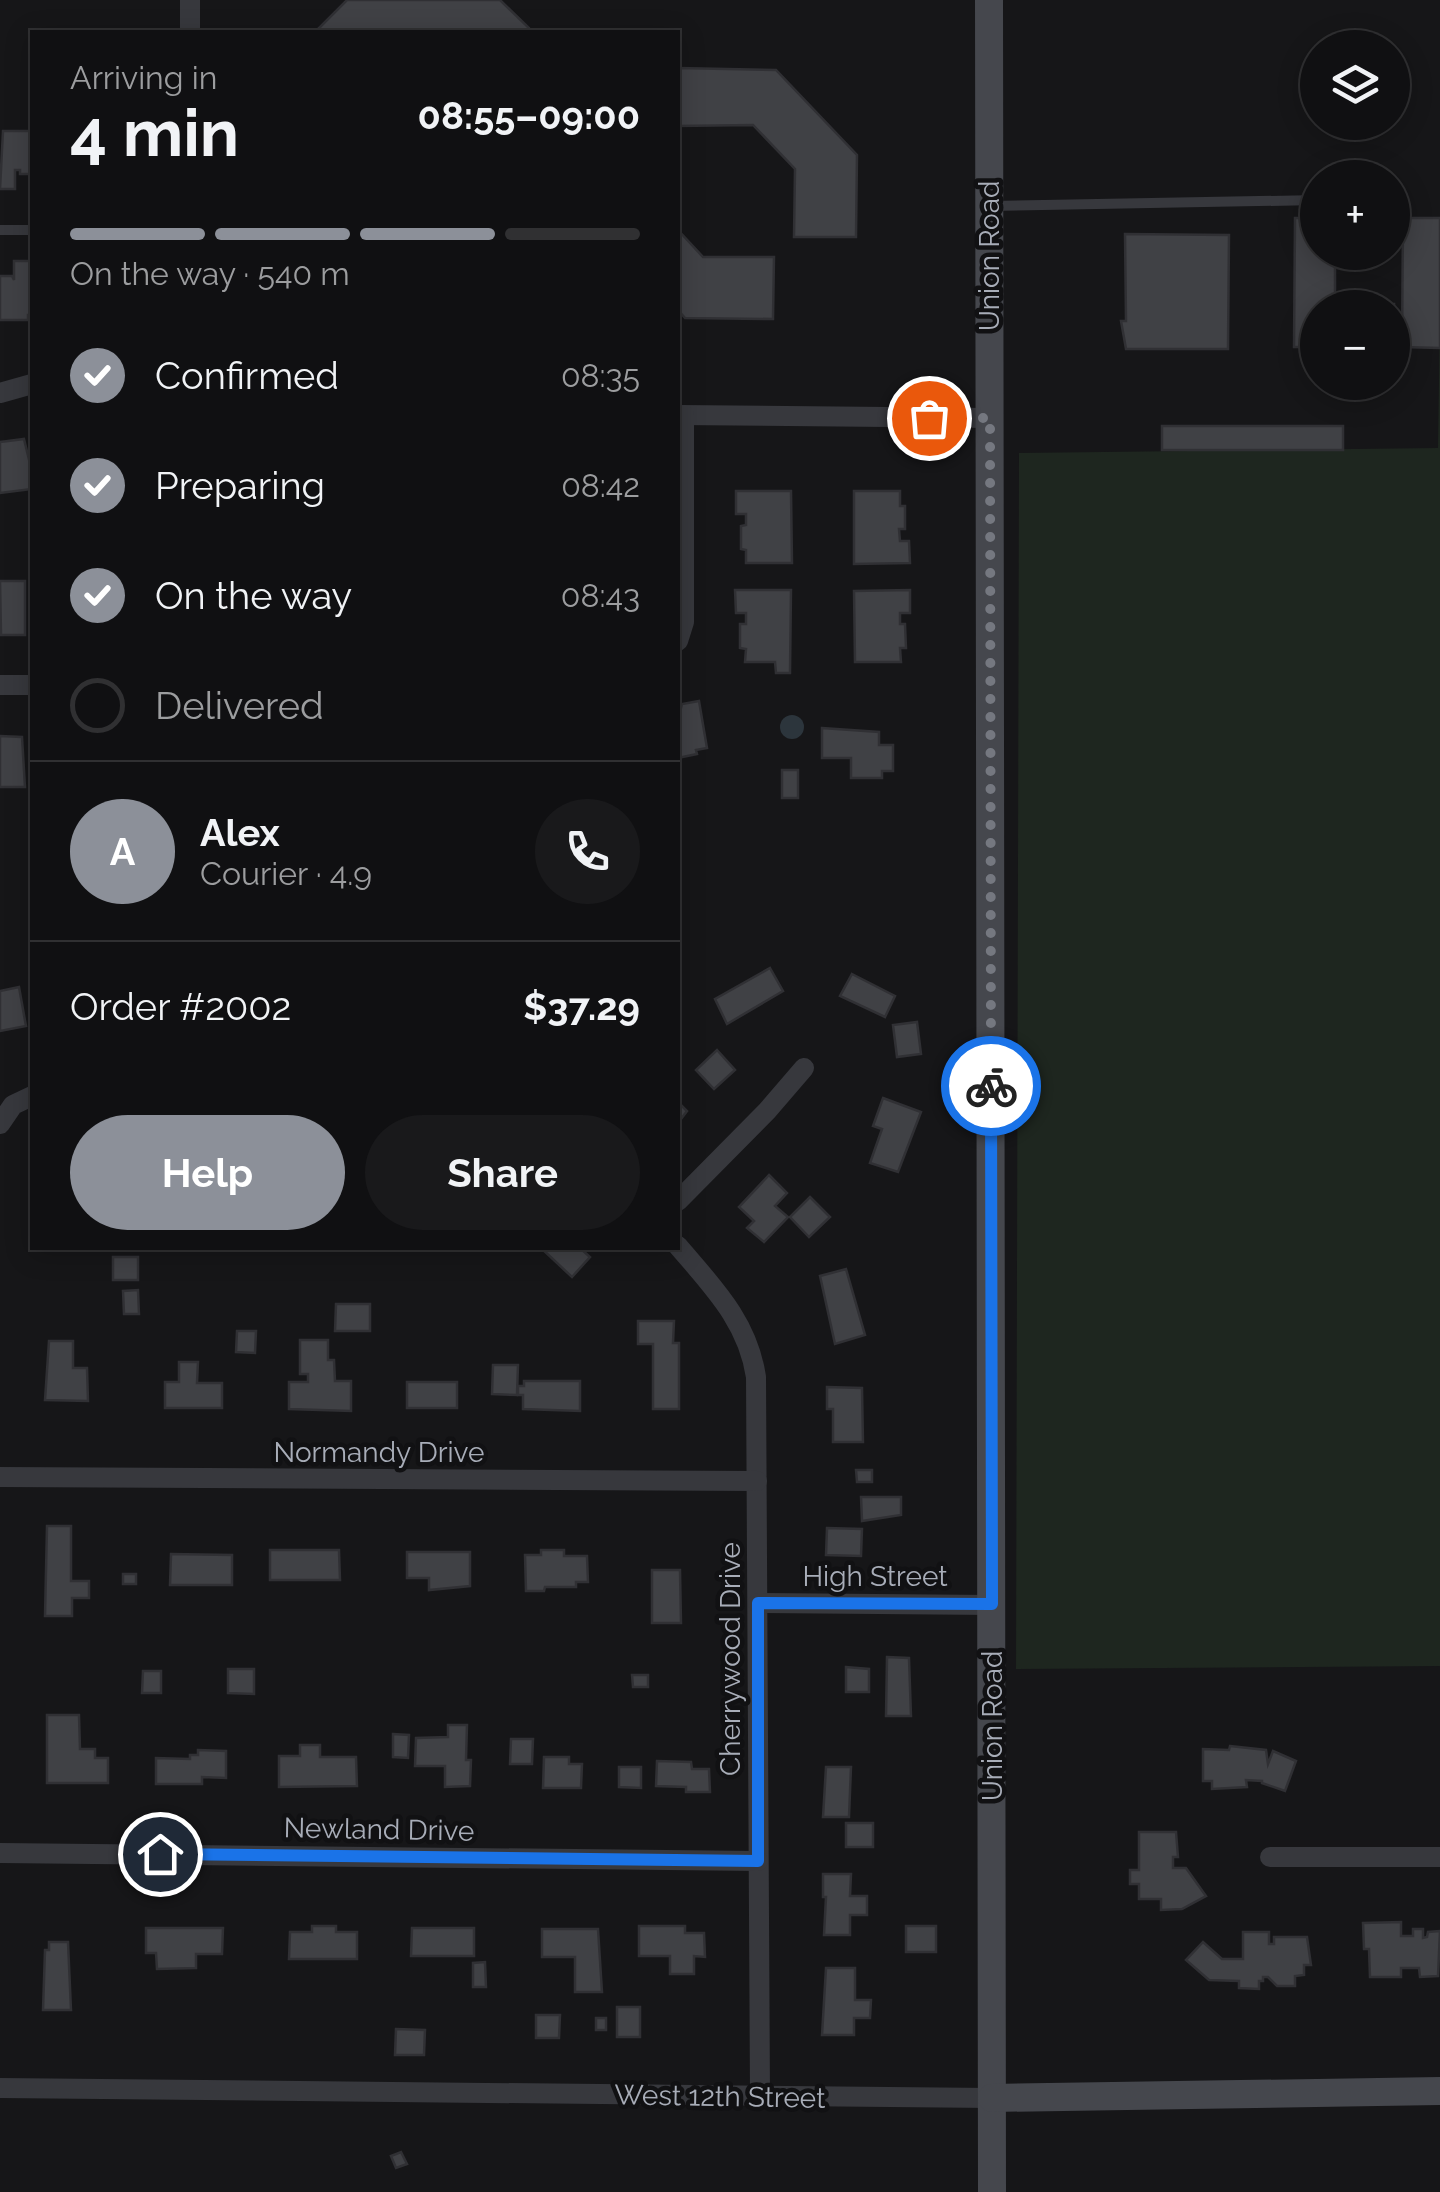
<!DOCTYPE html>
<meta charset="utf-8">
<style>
:root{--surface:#101012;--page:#19191b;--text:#f1f3f6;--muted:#9c9d9f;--line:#303032;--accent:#8c9099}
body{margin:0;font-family:Raleway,sans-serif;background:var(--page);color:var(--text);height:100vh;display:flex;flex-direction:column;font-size:38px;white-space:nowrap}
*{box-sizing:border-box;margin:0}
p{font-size:32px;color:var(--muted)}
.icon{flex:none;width:55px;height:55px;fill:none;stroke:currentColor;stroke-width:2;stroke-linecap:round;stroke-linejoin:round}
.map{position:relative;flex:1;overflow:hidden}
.details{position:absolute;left:30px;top:30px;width:650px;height:1220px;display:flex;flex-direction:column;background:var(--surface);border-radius:0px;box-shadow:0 5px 25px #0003,0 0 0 2px var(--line)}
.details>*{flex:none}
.controls{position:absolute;left:1300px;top:30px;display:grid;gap:20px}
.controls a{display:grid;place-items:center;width:110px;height:110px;border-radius:50%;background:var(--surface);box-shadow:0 5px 25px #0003,0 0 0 2px var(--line);font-size:50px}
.pin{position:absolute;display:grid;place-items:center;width:85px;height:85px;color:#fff;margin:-42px;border:5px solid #fff;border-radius:50%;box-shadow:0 2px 10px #0007}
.courier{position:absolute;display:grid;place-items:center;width:100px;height:100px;margin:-50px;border:8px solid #1a73e8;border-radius:50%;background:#fff;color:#222;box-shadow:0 2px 12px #0007}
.overview em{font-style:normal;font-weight:700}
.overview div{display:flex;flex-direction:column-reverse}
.overview{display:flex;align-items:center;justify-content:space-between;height:170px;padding:0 40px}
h1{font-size:65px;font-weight:700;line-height:75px}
.bar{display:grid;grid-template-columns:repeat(4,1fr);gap:15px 10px;align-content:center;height:120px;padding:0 40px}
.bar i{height:12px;border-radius:8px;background:var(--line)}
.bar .on{background:var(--accent)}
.bar p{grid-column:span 4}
.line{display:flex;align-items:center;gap:25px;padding:0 40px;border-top:2px solid var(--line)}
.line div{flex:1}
.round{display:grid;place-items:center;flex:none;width:105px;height:105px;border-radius:52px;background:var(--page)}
ol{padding:0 40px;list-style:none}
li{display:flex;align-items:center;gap:30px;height:110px}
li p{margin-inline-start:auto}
li .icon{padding:10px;border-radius:50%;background:var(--accent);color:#fff;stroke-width:4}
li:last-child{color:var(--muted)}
li i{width:55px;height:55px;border:5px solid var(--line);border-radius:50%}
.button{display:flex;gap:20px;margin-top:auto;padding:20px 40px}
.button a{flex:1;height:115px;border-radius:60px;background:var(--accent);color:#fff;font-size:40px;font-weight:700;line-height:115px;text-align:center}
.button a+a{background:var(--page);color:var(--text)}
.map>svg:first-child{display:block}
.green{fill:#1e261f}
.water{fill:#2c353c}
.building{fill:#404145;stroke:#303034;stroke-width:2.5}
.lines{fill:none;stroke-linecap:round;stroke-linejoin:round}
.service{stroke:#37383d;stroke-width:10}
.minor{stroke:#37383d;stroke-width:20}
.secondary{stroke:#45474d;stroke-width:28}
.done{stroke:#757880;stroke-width:10;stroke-dasharray:0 18}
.route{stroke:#1a73e8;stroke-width:12}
.labels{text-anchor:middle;stroke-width:9;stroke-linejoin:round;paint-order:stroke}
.street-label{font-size:28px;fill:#a8adb8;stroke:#111113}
</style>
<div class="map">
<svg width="1440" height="2192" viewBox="0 0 1440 2192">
<rect width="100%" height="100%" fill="#161618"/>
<polygon class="green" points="1440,311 1440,1666 1016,1669 1019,453 1438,448"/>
<circle class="water" cx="792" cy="727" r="12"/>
<g class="building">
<polygon points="347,0 500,0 529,28 529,32 315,32"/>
<polygon points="678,68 776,70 857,155 856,237 794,237 795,169 753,125 678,126"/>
<polygon points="3,131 32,131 32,174 20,174 20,170 15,170 15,189 0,189"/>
<polygon points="1295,218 1318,218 1318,252 1335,252 1335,308 1318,308 1318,347 1294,347"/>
<polygon points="1403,218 1440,218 1440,348 1402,347"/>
<polygon points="678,230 703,257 774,257 773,319 685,318 678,310"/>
<polygon points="1125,234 1229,235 1228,349 1126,349 1121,321 1126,321"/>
<polygon points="14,261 32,261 32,315 28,315 28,320 0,320 0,276 12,276 14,280"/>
<polygon points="1368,304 1394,304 1393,325 1399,325 1400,349 1392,349 1392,308 1368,308"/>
<rect x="1162" y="426" width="181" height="24"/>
<polygon points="24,439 32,472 32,489 0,493 0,442"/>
<polygon points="736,491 791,491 792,563 746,563 746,550 741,549 741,526 746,525 746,514 736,514"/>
<polygon points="854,491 900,491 900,506 905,506 905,529 899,529 900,541 909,541 910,563 854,564"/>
<polygon points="0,581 25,581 25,635 1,635"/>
<polygon points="735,590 791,590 790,673 776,673 775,662 745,662 746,649 740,648 740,624 746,624 746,613 736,613"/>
<polygon points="910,590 910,613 900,613 900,624 905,624 906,648 900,648 901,662 855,662 854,591"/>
<polygon points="678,700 681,708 682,704 699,701 707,748 696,750 697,754 678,758"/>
<polygon points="822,728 879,732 879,745 893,745 893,771 882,771 882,778 851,778 851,758 822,758"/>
<polygon points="0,736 22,737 25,787 0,787"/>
<rect x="782" y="770" width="16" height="28"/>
<polygon points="770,968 783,991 727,1024 715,999"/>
<polygon points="852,974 895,996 885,1017 840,996"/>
<polygon points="19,987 26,1026 0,1031 0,991"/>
<polygon points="917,1022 921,1054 897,1057 893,1025"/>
<polygon points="717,1050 735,1070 714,1089 696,1070"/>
<polygon points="883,1098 921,1112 898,1172 870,1163 882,1129 873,1126"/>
<polygon points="678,1102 687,1111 678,1123"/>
<polygon points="769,1175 787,1193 775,1206 788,1217 764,1242 747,1228 754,1221 739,1207"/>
<polygon points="810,1197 830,1217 809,1237 790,1217"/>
<polygon points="541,1248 580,1248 590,1257 572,1277"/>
<rect x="113" y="1257" width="25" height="23"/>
<polygon points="846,1269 865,1335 835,1344 820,1276"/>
<polygon points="138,1290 139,1314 124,1314 123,1291"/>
<polygon points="336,1304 370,1304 370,1331 335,1331"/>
<polygon points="638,1321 674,1321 673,1343 679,1343 679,1409 653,1409 653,1344 638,1344"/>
<polygon points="237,1331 256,1331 255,1353 236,1352"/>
<polygon points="300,1340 328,1340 328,1360 334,1360 335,1381 351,1381 351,1411 289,1409 289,1382 308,1382 308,1374 300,1374"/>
<polygon points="49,1341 73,1341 73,1368 87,1368 88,1401 45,1400"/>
<polygon points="179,1362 198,1362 197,1383 222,1383 222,1408 165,1408 165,1382 179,1382"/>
<polygon points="493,1365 518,1365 517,1395 492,1394"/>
<polygon points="524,1381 580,1381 580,1411 523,1409 523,1395 518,1395 518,1386 524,1386"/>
<rect x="407" y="1382" width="50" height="26"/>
<polygon points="827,1387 862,1388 863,1442 833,1442 833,1409 827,1409"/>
<polygon points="856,1470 872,1470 872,1482 857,1482"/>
<polygon points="861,1497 901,1497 901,1515 862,1521"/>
<polygon points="47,1526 71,1526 71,1581 89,1581 89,1598 72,1598 72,1616 45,1616"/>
<polygon points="827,1528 862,1529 861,1556 826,1555"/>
<polygon points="270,1550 339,1550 340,1580 270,1580"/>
<polygon points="541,1550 564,1550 564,1556 587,1556 588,1582 576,1582 576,1587 545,1587 544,1591 526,1591 525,1555 541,1555"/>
<polygon points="407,1552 470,1552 470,1586 429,1590 429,1578 407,1578"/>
<polygon points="171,1554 232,1555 232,1585 170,1585"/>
<polygon points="652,1570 680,1570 681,1623 652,1623"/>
<rect x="123" y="1574" width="13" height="10"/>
<polygon points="887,1657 909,1658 911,1716 886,1716"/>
<polygon points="846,1667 869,1669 869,1692 846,1692"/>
<polygon points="228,1669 254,1669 254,1694 228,1693"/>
<polygon points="143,1671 161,1671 161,1693 142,1693"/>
<polygon points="632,1675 648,1675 648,1687 633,1687"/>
<polygon points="47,1715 79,1715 80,1749 95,1749 95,1758 108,1758 108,1783 47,1783"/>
<polygon points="448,1725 467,1725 466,1760 471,1760 470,1786 445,1787 445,1766 415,1766 416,1738 448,1737"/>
<polygon points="393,1734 409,1735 408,1758 393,1757"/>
<polygon points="511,1739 533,1739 532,1764 510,1764"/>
<polygon points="300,1745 320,1745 320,1757 356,1757 357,1786 279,1787 279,1756 300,1756"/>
<polygon points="1230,1746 1266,1750 1268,1764 1273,1751 1296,1761 1285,1791 1262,1783 1262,1781 1246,1780 1247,1787 1212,1789 1212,1781 1203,1781 1203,1749 1229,1750"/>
<polygon points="198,1750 226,1751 226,1778 202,1777 202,1784 156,1784 156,1758 190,1759 190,1755 198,1755"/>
<polygon points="544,1757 569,1757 569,1764 582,1764 581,1788 543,1788"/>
<polygon points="657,1761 691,1762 692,1769 709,1769 710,1792 686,1792 686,1787 656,1786"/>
<polygon points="619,1767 641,1767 641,1788 619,1787"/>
<polygon points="826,1767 851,1767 849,1817 823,1817"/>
<rect x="846" y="1823" width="27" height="24"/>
<polygon points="1139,1832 1176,1832 1178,1857 1173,1857 1173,1868 1186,1868 1206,1896 1182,1909 1161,1910 1161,1899 1139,1899 1139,1884 1130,1884 1130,1870 1139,1870"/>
<polygon points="823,1874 851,1874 850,1896 867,1896 867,1915 850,1915 850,1935 824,1935 826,1897 823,1897"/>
<polygon points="1401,1922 1401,1936 1413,1936 1413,1929 1423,1929 1423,1938 1427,1937 1428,1932 1440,1931 1438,1976 1420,1977 1419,1968 1401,1968 1401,1977 1370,1977 1369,1949 1364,1949 1363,1923"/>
<polygon points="312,1926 336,1926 336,1932 357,1932 357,1959 289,1959 290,1932 312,1932"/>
<polygon points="639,1926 685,1926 685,1933 704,1933 705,1957 694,1956 694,1974 670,1974 670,1956 639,1956"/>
<rect x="906" y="1926" width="30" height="26"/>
<polygon points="146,1928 223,1928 222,1954 196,1954 196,1968 157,1969 156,1953 146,1953"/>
<polygon points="412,1928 474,1928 474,1956 411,1956"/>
<polygon points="542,1929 598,1929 602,1992 575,1992 575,1957 542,1957"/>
<polygon points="1243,1932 1269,1932 1269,1944 1274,1944 1274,1937 1307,1937 1311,1965 1304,1965 1304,1975 1295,1976 1295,1986 1277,1986 1268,1977 1263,1977 1263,1981 1259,1981 1259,1989 1239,1988 1239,1981 1209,1980 1186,1960 1203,1942 1222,1959 1243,1959"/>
<polygon points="49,1942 68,1942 71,2010 43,2010 45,1950 49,1950"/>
<polygon points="485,1962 486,1987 473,1987 473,1963"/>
<polygon points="826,1968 855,1968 855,2000 871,2000 870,2018 854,2018 854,2035 822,2035"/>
<rect x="617" y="2007" width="23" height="30"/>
<polygon points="536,2015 560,2015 559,2038 536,2038"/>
<rect x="596" y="2018" width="10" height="12"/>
<polygon points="396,2029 425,2030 424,2055 395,2055"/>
<polygon points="401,2152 407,2164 396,2168 391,2156"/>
</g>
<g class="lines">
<g class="service">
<polyline points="990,206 1318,200"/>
<polyline points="0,230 32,230"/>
</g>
<g class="minor">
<polyline points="190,0 190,32"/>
<polyline points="0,393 32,384"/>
<polyline points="678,415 989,418"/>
<polyline points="678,641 684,622 684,415"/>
<polyline points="0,685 32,685"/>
<polyline points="0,1124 13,1105 32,1096"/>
<polyline points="678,1201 767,1111 804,1068"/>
<path d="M678 1246C713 1287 748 1322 756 1377L760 2096"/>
<polyline points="0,1477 757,1481"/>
<polyline points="758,1603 992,1605"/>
<polyline points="0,1853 758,1861"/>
<polyline points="1270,1857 1440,1857"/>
<polyline points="0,2088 992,2098"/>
</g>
<g class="secondary">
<polyline points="989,0 992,2192"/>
<polyline points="992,2098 1440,2091"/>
</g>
</g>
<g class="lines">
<polyline class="done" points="929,418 990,418 991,1086"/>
<polyline class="route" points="160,1854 758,1861 758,1603 992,1604 991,1086"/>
</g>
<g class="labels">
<g class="street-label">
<text transform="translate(989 256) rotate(-90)" y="10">Union Road</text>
<text x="379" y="1462">Normandy Drive</text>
<text x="875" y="1586">High Street</text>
<text transform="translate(730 1659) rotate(-90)" y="10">Cherrywood Drive</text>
<text transform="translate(992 1726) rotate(-90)" y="10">Union Road</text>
<text transform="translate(379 1829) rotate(1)" y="10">Newland Drive</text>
<text transform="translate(720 2096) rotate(1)" y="10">West 12th Street</text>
</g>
</g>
</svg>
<div class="controls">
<a><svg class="icon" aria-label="layers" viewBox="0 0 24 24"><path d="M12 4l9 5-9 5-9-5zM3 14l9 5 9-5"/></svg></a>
<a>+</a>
<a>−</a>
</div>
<div class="pin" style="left:929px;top:418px;background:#ea580c"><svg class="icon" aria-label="bag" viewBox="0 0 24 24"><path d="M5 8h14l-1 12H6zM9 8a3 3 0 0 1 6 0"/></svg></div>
<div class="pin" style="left:160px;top:1854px;background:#1f2937"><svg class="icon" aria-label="home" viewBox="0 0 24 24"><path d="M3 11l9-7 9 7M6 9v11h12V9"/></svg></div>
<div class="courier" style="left:991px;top:1086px"><svg class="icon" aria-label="bike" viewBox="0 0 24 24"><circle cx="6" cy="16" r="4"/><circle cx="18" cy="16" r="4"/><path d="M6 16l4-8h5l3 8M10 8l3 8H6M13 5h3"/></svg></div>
<section class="details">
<div class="overview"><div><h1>4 min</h1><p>Arriving in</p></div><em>08:55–09:00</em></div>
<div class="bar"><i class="on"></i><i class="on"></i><i class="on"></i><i></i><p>On the way · 540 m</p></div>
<ol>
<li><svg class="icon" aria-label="check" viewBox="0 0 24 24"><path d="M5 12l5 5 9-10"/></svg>Confirmed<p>08:35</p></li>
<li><svg class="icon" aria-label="check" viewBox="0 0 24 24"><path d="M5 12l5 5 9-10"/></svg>Preparing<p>08:42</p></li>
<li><svg class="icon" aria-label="check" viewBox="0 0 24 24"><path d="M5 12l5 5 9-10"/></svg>On the way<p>08:43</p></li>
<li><i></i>Delivered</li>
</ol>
<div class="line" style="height:180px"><b class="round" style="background:var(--accent);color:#fff">A</b><div><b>Alex</b><p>Courier · 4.9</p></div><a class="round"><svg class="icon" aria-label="phone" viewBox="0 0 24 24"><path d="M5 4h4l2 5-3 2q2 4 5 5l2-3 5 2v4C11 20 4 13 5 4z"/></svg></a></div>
<div class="line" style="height:130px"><div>Order #2002</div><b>$37.29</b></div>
<div class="button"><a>Help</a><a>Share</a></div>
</section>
</div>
